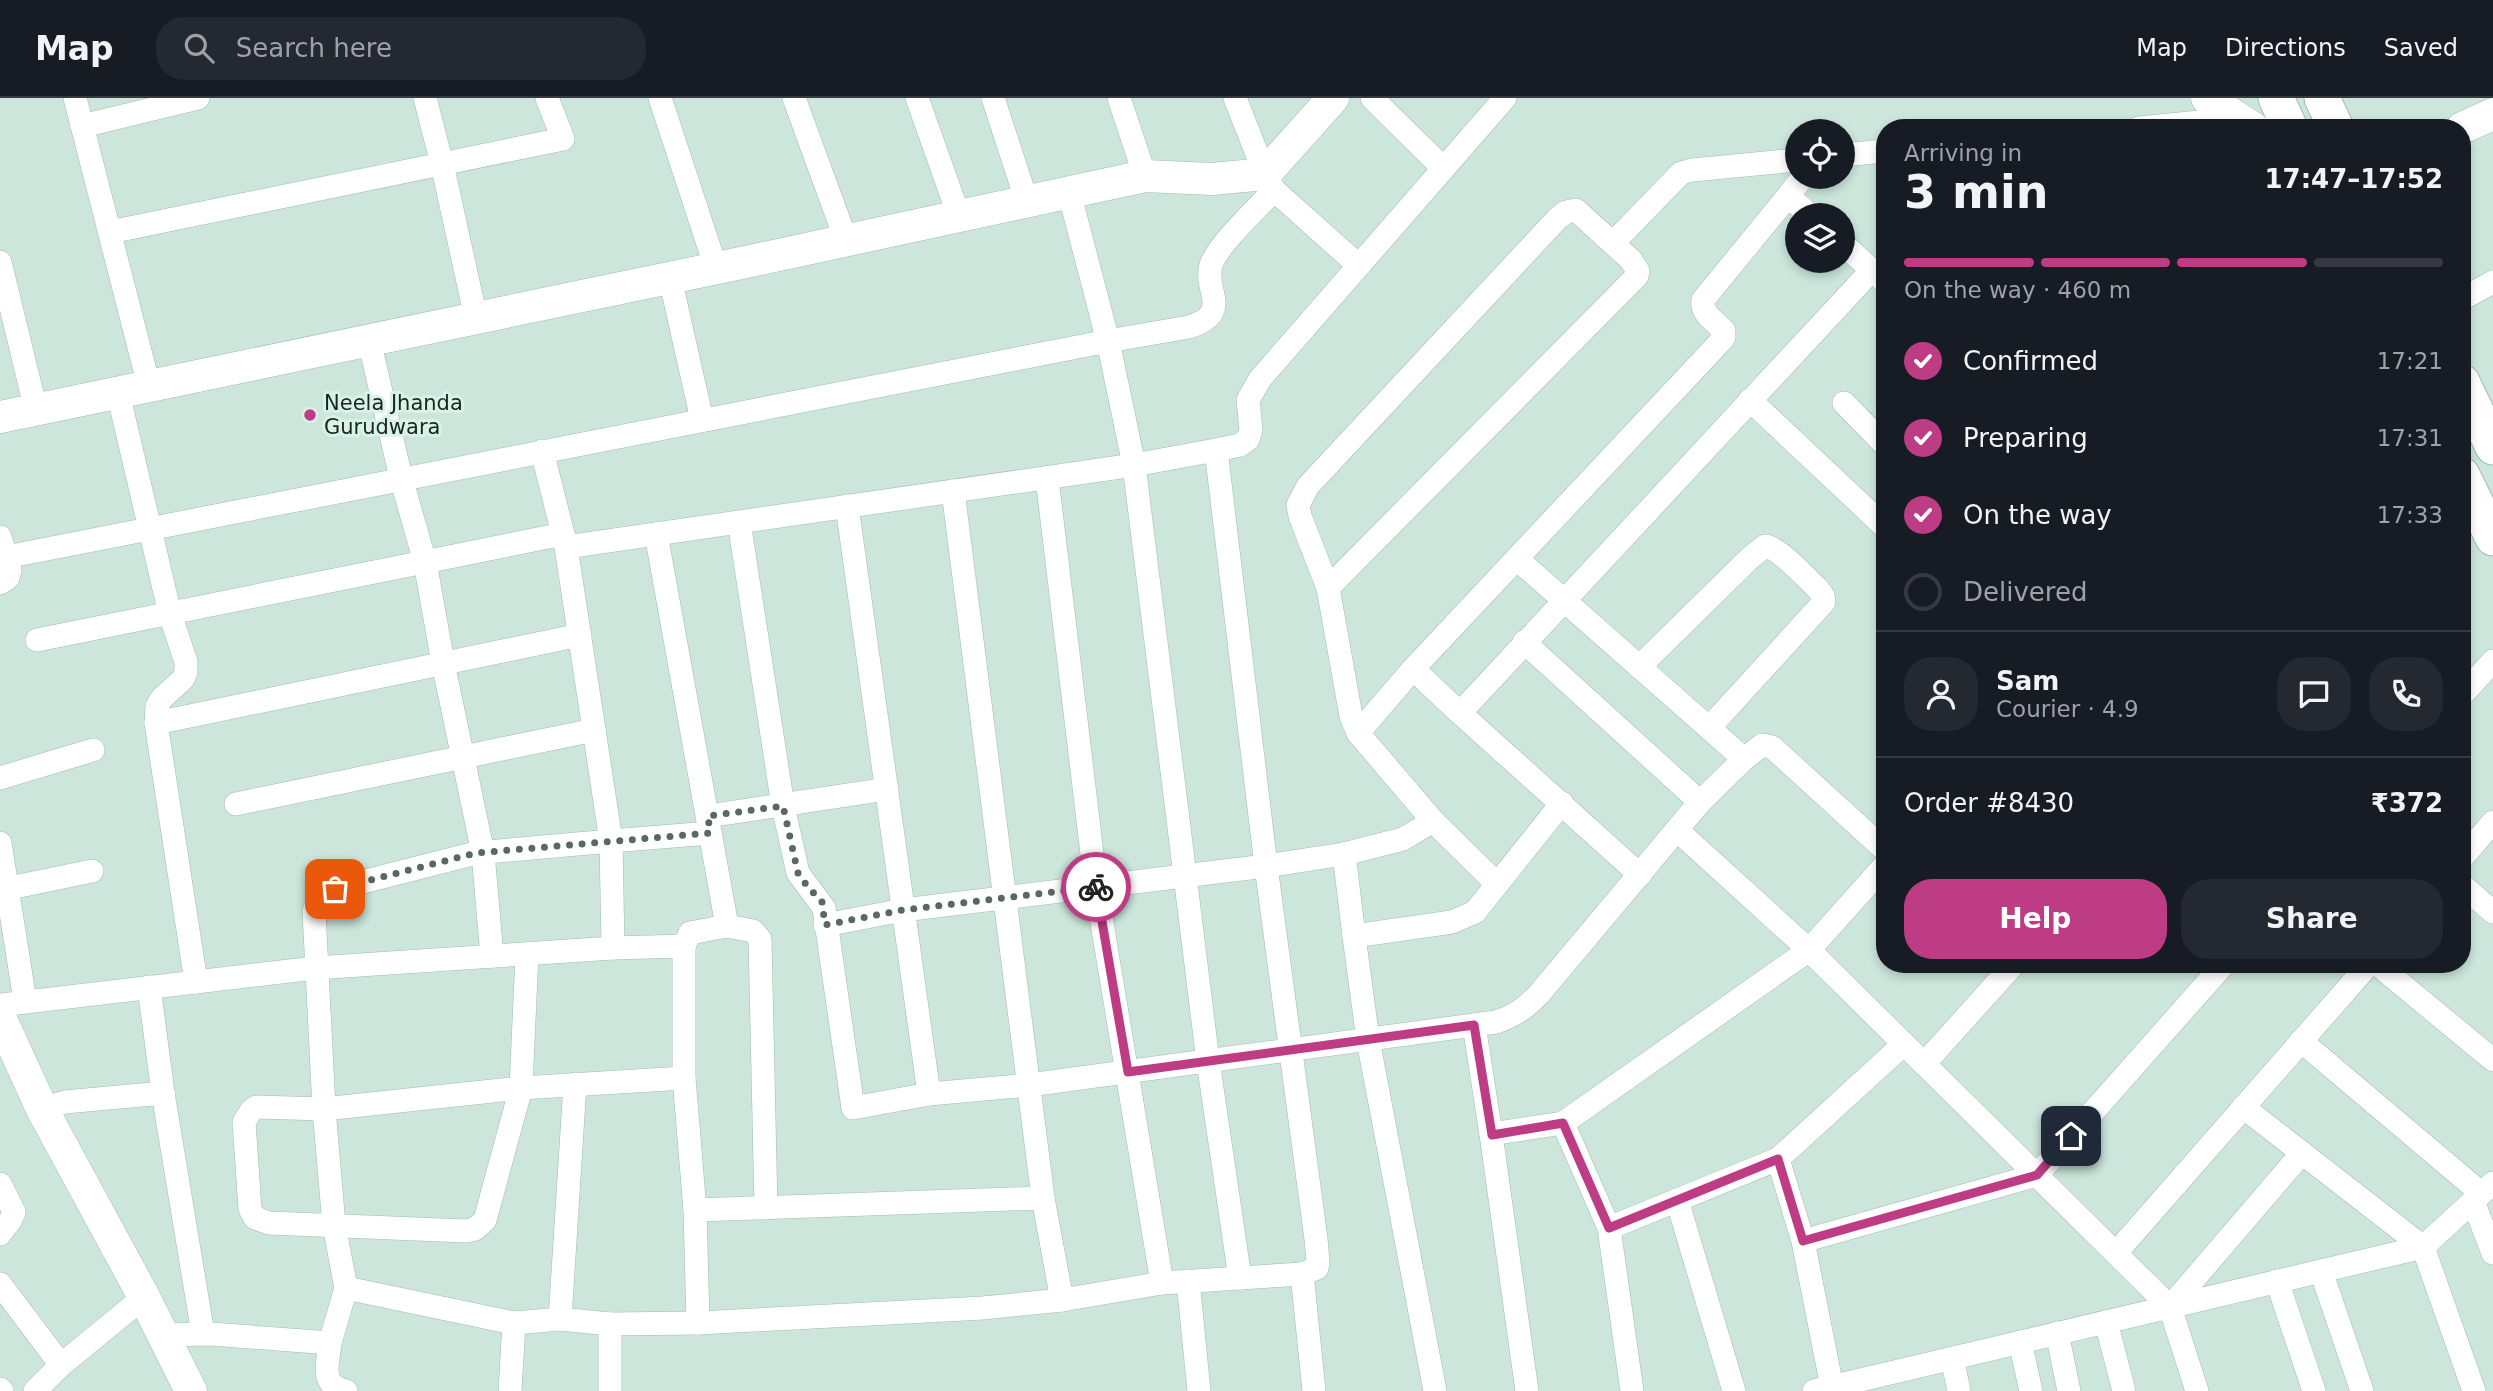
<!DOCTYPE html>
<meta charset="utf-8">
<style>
:root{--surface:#171b24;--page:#242831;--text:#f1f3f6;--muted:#9ea1a6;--line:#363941;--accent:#be3c84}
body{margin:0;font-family:"DejaVu Sans",sans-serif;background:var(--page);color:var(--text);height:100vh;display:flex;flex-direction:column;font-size:26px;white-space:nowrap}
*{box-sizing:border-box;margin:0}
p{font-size:23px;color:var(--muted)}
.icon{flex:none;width:38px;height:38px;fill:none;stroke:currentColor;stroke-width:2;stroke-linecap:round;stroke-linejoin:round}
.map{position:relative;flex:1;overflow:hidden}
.drawer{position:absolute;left:1876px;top:21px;width:595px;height:854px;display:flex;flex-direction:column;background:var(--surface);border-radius:28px;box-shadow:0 4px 10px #0003}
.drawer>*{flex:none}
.tools{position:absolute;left:1785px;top:21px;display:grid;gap:14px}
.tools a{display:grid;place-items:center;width:70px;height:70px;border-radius:50%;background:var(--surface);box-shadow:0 4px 10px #0003;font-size:35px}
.pin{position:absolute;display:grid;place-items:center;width:60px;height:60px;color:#fff;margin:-30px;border-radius:14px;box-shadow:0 4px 10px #0006}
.courier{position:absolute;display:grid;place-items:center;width:70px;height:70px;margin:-35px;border:5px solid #be3c84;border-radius:50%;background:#fff;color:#222;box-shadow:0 2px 9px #0007}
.overview em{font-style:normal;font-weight:700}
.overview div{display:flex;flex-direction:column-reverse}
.overview{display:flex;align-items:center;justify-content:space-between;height:119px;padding:0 28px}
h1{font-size:46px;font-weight:700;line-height:52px}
.bar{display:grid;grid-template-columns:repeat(4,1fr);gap:10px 7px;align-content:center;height:84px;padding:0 28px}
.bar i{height:9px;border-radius:5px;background:var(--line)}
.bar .selected{background:var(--accent)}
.bar p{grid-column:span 4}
.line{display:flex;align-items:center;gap:18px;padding:0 28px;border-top:2px solid var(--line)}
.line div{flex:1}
.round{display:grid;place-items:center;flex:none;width:74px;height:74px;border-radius:28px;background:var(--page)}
ol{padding:0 28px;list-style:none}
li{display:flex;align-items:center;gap:21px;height:77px}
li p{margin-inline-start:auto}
li .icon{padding:7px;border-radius:50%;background:var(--accent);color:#fff;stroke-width:4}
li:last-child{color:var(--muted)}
li i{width:38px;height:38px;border:4px solid var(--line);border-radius:50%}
.cta{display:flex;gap:14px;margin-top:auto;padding:14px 28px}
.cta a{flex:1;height:80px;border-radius:28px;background:var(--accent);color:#fff;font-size:28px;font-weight:700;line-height:80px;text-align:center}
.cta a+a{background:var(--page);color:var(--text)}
header{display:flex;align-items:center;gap:42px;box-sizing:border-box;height:98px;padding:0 35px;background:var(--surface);border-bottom:2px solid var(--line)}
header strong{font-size:33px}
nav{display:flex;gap:38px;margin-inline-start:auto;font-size:24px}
.search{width:490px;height:63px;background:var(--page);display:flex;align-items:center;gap:18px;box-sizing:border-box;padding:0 24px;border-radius:28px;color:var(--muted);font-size:26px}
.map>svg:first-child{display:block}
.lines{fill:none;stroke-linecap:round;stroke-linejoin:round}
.street-casing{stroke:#a2bbb1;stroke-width:24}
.secondary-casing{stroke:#a2bbb1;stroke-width:33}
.primary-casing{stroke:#a2bbb1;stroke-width:37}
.street{stroke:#fff;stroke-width:23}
.secondary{stroke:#fff;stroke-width:32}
.primary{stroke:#fff;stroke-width:35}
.done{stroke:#596962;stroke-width:7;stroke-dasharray:0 12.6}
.route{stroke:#be3c84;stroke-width:9}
.poi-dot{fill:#be3c84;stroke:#d9f3e9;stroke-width:2.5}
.labels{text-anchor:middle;stroke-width:6;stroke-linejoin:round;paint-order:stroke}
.poi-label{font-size:21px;fill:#1b2521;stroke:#d9f3e9;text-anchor:start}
</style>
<header>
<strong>Map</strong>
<div class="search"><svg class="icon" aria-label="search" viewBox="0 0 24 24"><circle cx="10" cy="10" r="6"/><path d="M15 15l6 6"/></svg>Search here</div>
<nav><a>Map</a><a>Directions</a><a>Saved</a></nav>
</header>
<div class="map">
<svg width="2493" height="1293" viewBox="0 0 2493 1293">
<rect width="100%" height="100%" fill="#cce6dc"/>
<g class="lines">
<defs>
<g id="street">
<polyline points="75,0 149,288"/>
<polyline points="425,0 442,66 476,220"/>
<polyline points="660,0 716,170"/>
<polyline points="794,0 846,142"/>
<polyline points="917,0 959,118"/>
<polyline points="993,0 1027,104"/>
<polyline points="1119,0 1145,78"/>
<polyline points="1235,0 1265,76 1274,92 1358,167"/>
<polyline points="1372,0 1443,70"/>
<polyline points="82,28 198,0"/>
<polyline points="2139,30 2241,20"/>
<polyline points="1843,57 1885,53"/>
<polyline points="1803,79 1788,98 1810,117"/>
<polyline points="1069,94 1108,243 1134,367 1208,963 1240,1180"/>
<polyline points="110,134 563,41 547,0"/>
<polyline points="1613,145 1681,75 1692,72 1797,62"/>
<polyline points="1843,146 1885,184"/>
<polyline points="0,164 36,312"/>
<polyline points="670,180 702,322"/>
<polyline points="2462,201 2493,184"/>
<polyline points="369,242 401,380 425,464 443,565 483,755 492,858"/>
<polyline points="118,295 170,516 186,564 186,574 183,581 162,600 157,608 156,625 196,884"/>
<polyline points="1750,302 1885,429"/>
<polyline points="1844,305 1885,347"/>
<polyline points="1216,352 1240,347 1248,341 1251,332 1248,302 1260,281 1505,0"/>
<polyline points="542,353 563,436"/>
<polyline points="1047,380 1096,789 1162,1185"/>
<polyline points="953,393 1043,1100 1062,1202"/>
<path d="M847 408 929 996 1029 987 1496 924C1514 918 1526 910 1539 896L1700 704 1744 661"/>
<polyline points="739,424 783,708 798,775 824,810 853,1010 929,996"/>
<polyline points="656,436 727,828 690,835 684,848"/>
<polyline points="0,439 10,472 8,480 0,485"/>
<path d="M6 459 1108 243 1189 229C1234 214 1203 193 1211 167 1218 146 1258 110 1274 92"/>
<polyline points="1517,461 1744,661 1762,647 1772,649 1885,752"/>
<polyline points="1328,490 1637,178 1638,173 1631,162 1576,112 1566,114 1558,120 1308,388 1298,407 1300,418 1328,490 1351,618 1358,635 1433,723"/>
<polyline points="37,542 563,436 566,449"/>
<polyline points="1524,544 1700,704"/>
<path d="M1639 569 1750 460 1765 448C1780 450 1806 480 1818 491L1823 498 1824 504 1709 630"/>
<polyline points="1413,571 1460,615"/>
<polyline points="2462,597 2493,563"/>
<polyline points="156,625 580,537"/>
<path d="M1358 635 1413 571 1720 244 1724 239V233C1716 224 1700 215 1703 202L1788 98"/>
<polyline points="0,680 93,652"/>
<polyline points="236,706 594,632"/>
<polyline points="708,718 887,691"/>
<polyline points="1677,732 1809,852 2170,1209 2197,1293"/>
<polyline points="0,745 25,903"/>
<polyline points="1344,756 1354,838"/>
<polyline points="2462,760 2493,724"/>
<polyline points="1640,777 1460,615 1872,172"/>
<polyline points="2462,787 2493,814"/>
<polyline points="0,792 92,773"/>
<polyline points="825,827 903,812 1266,768 1344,756 1403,741 1433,723 1497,786"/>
<polyline points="727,828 753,833 760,841 766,1110"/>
<polyline points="613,850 611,743 710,735"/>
<polyline points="527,856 521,990 485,1122 475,1131 466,1133 269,1125 255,1120 250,1111 244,1024 251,1013 256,1009 324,1011 521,990 684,980"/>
<polyline points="2377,866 2493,962"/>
<polyline points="0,907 315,870 613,850 684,848 684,980 695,1112 698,1225"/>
<polyline points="1474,927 1491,1036"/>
<polyline points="2301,943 2481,1095"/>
<polyline points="1924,966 2014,866"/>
<polyline points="163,995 203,1236"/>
<polyline points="2243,1009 2423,1149 2474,1293"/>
<polyline points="42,1011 65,1004 163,995 149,889"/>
<polyline points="1563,1025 1609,1130 1632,1293"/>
<polyline points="1778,1061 1803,1143 1832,1289"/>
<polyline points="0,1086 14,1114 10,1123 0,1136"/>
<polyline points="1677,1102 1734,1293"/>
<polyline points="2473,1103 2493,1155"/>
<polyline points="695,1112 1043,1100"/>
<polyline points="1609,1130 1778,1061 1904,946"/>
<polyline points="1803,1143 2037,1077 2224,866"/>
<polyline points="2116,1155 2369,866"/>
<polyline points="2321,1173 2362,1293"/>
<polyline points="1188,1183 1199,1293"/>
<polyline points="2277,1183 2314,1293"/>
<polyline points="0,1186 61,1267 144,1199"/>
<polyline points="346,1190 514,1225 560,1221 610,1226"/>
<polyline points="2170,1209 2302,1055"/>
<polyline points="560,1221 575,986"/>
<polyline points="2106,1224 2124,1293"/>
<polyline points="2057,1235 2069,1293"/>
<polyline points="163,1237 211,1236 330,1245 346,1190 334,1127 324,1011 314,813 317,804 335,791 476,755 611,743 566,449 1134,367 1216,352 1266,768 1316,1141 1318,1164 1317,1170 1302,1176 1314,1293"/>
<polyline points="2020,1244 2031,1293"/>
<path d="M330 1245C328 1266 319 1287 346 1293"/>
<polyline points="1952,1260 1959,1293"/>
<polyline points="0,1291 2,1293"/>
<polyline points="35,1293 61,1267"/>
<polyline points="510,1293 514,1225"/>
<polyline points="610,1293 610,1226 698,1225 983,1210 1062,1202 1162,1185 1302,1176"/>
<polyline points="1435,1293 1368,942 1354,838 1452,824 1475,814 1562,705"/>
<polyline points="1527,1293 1491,1036 1563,1025 1809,852 1885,767"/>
<polyline points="1814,1293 2423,1149 2493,1085"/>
</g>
<g id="secondary">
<polyline points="2207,0 2253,30"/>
<polyline points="2462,30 2493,16"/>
<polyline points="0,319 746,164 1145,78 1212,81 1265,76 1333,0"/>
<polyline points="0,919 42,1011 144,1199 191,1293"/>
</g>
<g id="primary">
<polyline points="2276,0 2290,30"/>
<polyline points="2322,0 2336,30"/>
<polyline points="2462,284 2493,349"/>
<polyline points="2462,377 2493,440"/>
</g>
</defs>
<use href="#street" class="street-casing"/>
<use href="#secondary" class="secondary-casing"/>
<use href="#primary" class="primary-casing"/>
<use href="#street" class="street"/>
<use href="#secondary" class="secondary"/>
<use href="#primary" class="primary"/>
</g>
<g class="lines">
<polyline class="done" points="335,791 476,755 710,735 708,718 783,708 798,775 807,788 822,804 825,827 903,812 1096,789"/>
<polyline class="route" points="1096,789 1128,974 1474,927 1492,1037 1563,1025 1609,1130 1778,1061 1803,1143 2037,1077 2071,1038"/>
</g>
<circle class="poi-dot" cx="310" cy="317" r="7"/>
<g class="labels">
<g class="poi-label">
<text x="324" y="312">Neela Jhanda<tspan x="324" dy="24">Gurudwara</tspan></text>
</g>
</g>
</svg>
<div class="tools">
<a><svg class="icon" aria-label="locate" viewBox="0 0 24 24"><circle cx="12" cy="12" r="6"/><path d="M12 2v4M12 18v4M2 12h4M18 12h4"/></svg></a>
<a><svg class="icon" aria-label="layers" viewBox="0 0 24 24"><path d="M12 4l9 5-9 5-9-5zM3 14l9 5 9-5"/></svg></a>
</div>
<div class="pin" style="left:335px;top:791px;background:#ea580c"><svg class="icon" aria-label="bag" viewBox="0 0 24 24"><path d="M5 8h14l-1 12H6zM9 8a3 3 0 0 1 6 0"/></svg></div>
<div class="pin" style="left:2071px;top:1038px;background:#1f2937"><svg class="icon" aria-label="home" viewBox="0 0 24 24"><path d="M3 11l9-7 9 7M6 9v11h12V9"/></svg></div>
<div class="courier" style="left:1096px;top:789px"><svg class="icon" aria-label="bike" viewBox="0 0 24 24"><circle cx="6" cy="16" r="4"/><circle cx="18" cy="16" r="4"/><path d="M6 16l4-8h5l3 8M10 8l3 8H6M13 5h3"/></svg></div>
<section class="drawer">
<div class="overview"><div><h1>3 min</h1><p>Arriving in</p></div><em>17:47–17:52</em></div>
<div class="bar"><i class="selected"></i><i class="selected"></i><i class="selected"></i><i></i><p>On the way · 460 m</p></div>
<ol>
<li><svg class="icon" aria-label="check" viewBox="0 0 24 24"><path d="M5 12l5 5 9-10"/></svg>Confirmed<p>17:21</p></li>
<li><svg class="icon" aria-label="check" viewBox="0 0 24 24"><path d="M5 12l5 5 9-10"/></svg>Preparing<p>17:31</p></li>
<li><svg class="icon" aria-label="check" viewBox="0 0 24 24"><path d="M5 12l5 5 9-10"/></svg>On the way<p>17:33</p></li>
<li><i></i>Delivered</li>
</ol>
<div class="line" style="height:126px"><a class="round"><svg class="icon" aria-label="person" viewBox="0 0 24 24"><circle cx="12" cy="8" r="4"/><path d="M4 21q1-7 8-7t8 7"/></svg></a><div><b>Sam</b><p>Courier · 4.9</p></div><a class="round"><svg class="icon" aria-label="chat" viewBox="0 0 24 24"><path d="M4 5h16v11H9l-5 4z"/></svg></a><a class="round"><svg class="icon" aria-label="phone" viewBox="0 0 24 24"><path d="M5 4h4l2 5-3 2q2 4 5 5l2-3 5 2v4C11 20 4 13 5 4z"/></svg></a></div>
<div class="line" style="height:91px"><div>Order #8430</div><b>₹372</b></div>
<div class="cta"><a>Help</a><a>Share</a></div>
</section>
</div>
